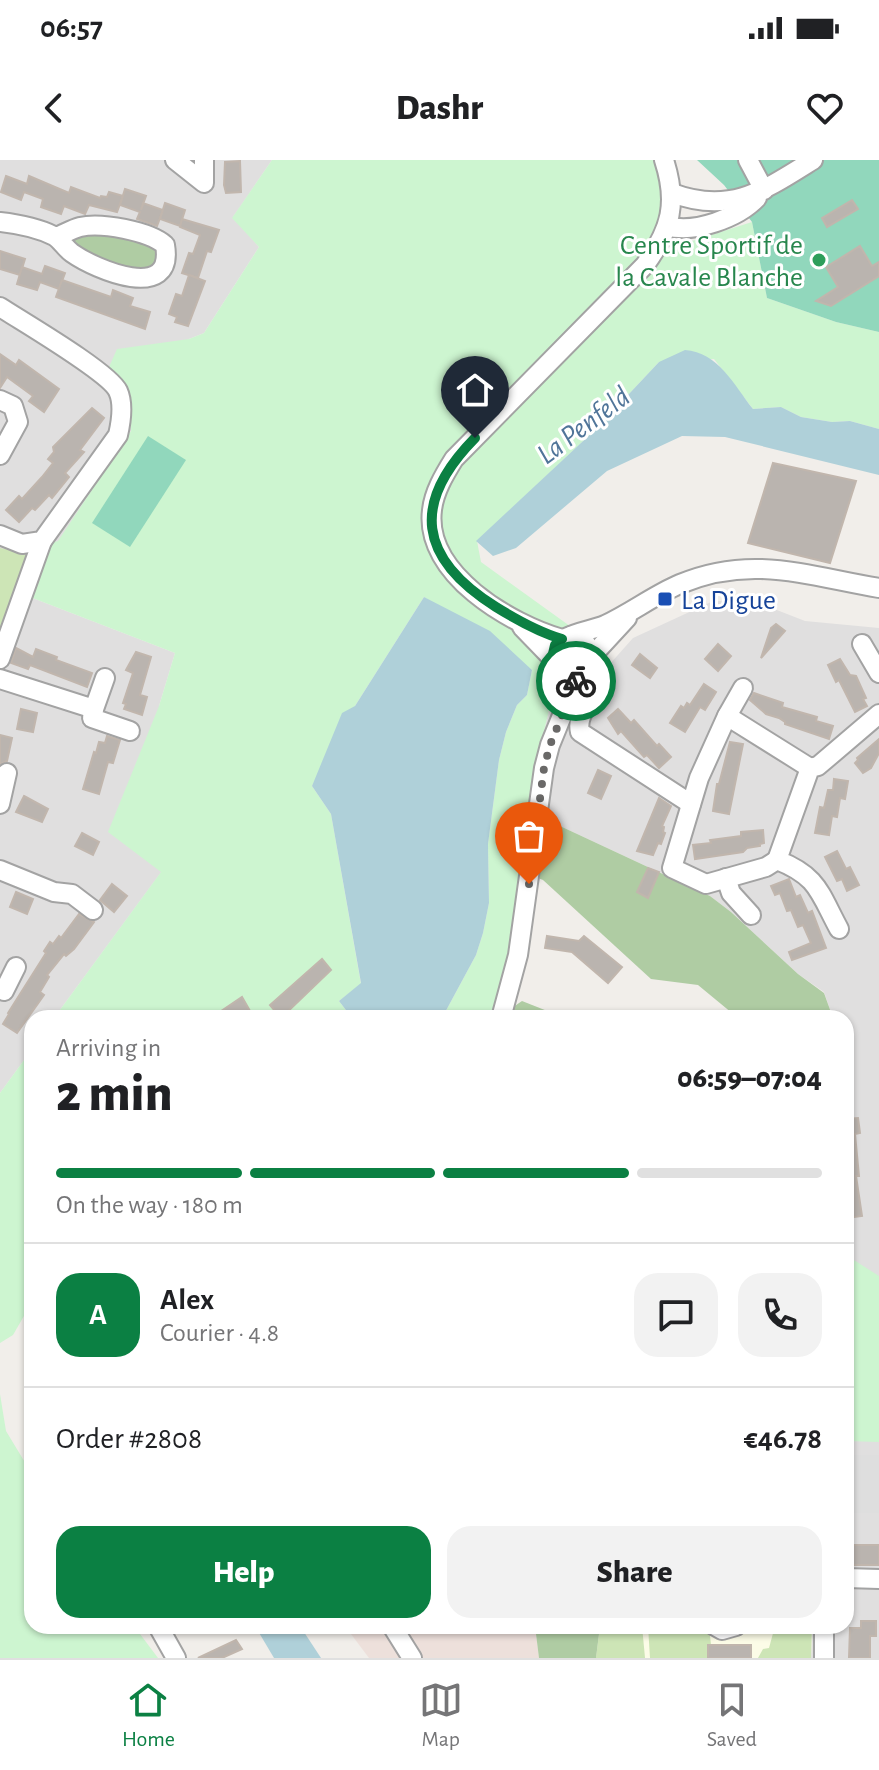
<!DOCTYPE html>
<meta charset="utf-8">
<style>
:root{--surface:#fff;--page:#f2f2f2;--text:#202124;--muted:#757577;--line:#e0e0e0;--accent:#0b8043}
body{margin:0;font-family:"Alegreya Sans",sans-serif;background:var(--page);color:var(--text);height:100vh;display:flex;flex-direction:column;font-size:30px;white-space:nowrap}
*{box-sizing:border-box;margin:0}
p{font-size:26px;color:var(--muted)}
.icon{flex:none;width:44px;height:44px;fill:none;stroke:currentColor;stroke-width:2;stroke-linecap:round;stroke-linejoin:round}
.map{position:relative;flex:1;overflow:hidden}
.drawer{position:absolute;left:24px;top:850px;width:830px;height:624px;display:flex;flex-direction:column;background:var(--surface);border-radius:24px;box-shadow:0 2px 6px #0004}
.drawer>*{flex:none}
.pin{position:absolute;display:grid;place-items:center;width:68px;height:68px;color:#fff;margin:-82px -34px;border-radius:50% 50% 50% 0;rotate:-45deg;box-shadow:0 0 8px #0007}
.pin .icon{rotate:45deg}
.courier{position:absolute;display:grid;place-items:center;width:80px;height:80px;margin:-40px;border:6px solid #0b8043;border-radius:50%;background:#fff;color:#222;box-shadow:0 2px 10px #0007}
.summary em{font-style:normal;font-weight:800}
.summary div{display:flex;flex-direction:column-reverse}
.summary{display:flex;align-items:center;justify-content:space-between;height:136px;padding:0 32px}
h1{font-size:52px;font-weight:800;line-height:60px}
.bar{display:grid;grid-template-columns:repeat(4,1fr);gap:12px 8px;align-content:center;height:96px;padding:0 32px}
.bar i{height:10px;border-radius:6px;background:var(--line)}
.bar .active{background:var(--accent)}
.bar p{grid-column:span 4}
.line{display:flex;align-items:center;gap:20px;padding:0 32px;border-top:2px solid var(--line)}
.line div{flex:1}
.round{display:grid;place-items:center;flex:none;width:84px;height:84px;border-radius:24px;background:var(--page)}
.cta{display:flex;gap:16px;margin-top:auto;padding:16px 32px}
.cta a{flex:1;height:92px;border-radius:24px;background:var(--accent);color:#fff;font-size:32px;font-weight:800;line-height:92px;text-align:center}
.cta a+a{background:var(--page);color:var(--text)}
.status{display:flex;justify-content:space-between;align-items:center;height:56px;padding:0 40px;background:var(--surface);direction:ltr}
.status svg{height:22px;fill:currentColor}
header{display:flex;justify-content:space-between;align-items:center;height:104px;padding:0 32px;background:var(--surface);font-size:36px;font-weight:800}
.tabs{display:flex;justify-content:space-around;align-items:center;height:112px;border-top:2px solid var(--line);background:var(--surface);font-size:22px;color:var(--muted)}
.tabs a{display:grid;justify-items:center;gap:4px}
.tabs .active{color:var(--accent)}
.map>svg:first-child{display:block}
.residential{fill:#e0dfdf}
.education{fill:#fcfce7}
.military{fill:#ede0db}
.grass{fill:#cde5b6}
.forest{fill:#afcca3}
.park{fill:#cdf5d0}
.pitch{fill:#91d7bc}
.parking{fill:#dedede}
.water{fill:#afd0d9}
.building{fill:#bab4af;stroke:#c1b6ad;stroke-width:2}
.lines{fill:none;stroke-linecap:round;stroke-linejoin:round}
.minor-casing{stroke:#a3a3a3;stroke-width:22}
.minor{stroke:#fff;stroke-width:18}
.done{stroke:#6a6968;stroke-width:8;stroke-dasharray:0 14.4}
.route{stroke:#0b8043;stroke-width:10}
.leisure-dot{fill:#2e9e5b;stroke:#fff;stroke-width:3}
.transit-dot{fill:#1a4fb4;stroke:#fff;stroke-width:3}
.labels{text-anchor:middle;stroke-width:6;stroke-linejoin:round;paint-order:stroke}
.leisure-label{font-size:28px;fill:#27864d;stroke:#fff;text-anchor:end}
.transit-label{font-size:28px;fill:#164399;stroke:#fff;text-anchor:start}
.water-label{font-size:30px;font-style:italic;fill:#507599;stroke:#fff}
</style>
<div class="status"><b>06:57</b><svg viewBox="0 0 49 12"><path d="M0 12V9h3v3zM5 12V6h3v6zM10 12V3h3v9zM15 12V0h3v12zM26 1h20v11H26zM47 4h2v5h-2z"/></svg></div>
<header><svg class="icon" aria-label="back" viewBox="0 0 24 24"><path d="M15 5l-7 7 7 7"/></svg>Dashr<svg class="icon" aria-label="heart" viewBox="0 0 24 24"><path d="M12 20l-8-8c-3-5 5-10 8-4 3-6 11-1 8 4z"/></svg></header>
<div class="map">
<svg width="879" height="1498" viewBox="0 0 879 1498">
<rect width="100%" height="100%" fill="#f1eeea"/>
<g class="residential">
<polygon points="0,0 272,0 233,57 259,87 204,173 189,179 128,234 131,271 58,382 30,437 175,493 159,546 162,711 54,858 32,858 32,889 0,933"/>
<polygon points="746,438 805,461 879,468 879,1498 811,1498 812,1466 846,1466 846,858 833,858 824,832 798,814 731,752 710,736 530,652 535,607 553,534 601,514 633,478 711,442"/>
</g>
<polygon class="education" points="600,1466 812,1466 811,1498 596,1498"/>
<polygon class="military" points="345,1466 535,1466 539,1498 369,1498"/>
<g class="grass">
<polygon points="0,388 27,393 28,399 0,476"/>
<polygon points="600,1466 642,1466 645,1498 596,1498"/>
<polygon points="648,1466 709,1466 711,1485 708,1485 708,1498 650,1498"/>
<polygon points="775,1466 812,1466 811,1498 758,1498 763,1489 769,1488"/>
</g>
<g class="forest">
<polygon points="81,67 165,85 144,120 56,77"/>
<polygon points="530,652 710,736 731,752 798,814 824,833 833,858 738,858 698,825 651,819 543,720 522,712"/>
<polygon points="522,841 565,858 497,858"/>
<polygon points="535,1466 600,1466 596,1498 539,1498"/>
</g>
<g class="park">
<path d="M272 0H676L658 10C664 39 660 61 651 89L669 93 692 81 752 62 767 138 836 162 879 172V269L850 261 832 262 801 257 781 247 753 249 714 199 659 202 596 269 477 381 481 402 574 469 552 527 553 534 535 608 513 776 492 858H442L476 795 483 773 489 743 488 684 499 600 506 572 517 545 527 535 532 510 424 437 355 546 312 626 331 654 361 824 339 841 352 858H54L161 712 108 672 159 546 175 493 30 437 48 384 58 381 131 271 128 235 109 207 117 189 189 179 204 173 259 87 232 58Z"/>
<polygon points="32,889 32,1142 13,1175 0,1183 0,933"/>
<polygon points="846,1095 879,1116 879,1282 846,1281"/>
<polygon points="0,1234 6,1271 32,1314 32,1466 134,1466 158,1498 0,1498"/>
</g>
<g class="pitch">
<polygon points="697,0 879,0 879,172 836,162 767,138 752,62 724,25"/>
<polygon points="148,276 186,300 130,387 92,363"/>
</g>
<polygon class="parking" points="847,1295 879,1295 879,1353 846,1353"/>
<g class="water">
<path d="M685 190C718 192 734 225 753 249L781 247 801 257 832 262 850 261 879 269V315L725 277 682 276 607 311 516 388 493 396 476 381 596 269 659 202Z"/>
<polygon points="424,437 490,471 532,510 527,535 517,545 506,572 499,600 488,684 489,743 483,773 476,795 442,858 352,858 339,841 361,823 331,654 312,626 342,553 355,546"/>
<polygon points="255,1466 300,1466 321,1498 274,1498"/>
</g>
<g class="building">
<polygon points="240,1 241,32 226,33 224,25 225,2"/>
<polygon points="6,16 27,24 29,16 69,33 71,27 100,38 101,36 107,37 109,32 123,36 117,52 89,45 85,54 64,46 61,54 41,47 43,39 24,32 21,40 1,32"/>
<polygon points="125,29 146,36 141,50 143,43 163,50 157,66 137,59 140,52 120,45"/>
<polygon points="852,40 858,49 827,67 822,58"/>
<polygon points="165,43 185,50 180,66 160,59"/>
<polygon points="182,59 219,70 211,92 207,91 198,118 182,113 189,93 193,94 200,75 180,67"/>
<polygon points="860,86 872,106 879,102 879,116 831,146 816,141 838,127 826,107"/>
<polygon points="0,91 25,99 20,115 0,109"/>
<polygon points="45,106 65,113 59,129 40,122 37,130 17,124 22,107 42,114"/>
<polygon points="189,115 205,121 188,166 175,162 177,157 169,154 176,134 182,136"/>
<polygon points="62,120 111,137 113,130 133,138 130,146 150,152 145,169 56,137"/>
<polygon points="0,194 16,205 19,200 59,229 44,252 29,241 33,236 7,217 0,228"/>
<polygon points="92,248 104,258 80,290 84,292 65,313 69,317 52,338 49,335 35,350 32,348 19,362 6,350 19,336 22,339 42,317 53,303 48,299 54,292 53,287"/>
<polygon points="773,303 856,321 830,403 748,383"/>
<polygon points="776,464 785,471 761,498 771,468"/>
<polygon points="718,484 731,496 718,511 705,499"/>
<polygon points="16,488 33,497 36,489 57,497 56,500 92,513 87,527 30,505 28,509 11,503"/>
<polygon points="136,492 151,497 140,535 147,537 142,555 124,549 126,544 123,543 133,513 126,510"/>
<polygon points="640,494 657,508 650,518 632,505"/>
<polygon points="840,499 850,515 856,516 866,538 863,539 867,546 855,552 839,520 836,522 828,505"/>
<polygon points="704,524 716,532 705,550 700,547 685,572 670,563 681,546 684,548 687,543 690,545"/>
<polygon points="754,533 783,543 782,547 817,557 816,561 833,566 829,579 785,564 785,562 779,558 766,554 750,540"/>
<polygon points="21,549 37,553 33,572 17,569"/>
<polygon points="618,549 631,563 634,560 657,586 659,584 671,597 659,608 647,595 644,597 621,571 618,574 608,558"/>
<polygon points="0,575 12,578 7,601 0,604"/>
<polygon points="107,576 120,580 113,603 108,602 99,634 83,629 94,592 96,593 99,582 105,583"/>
<polygon points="879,579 879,593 871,608 863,613 855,603 858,600 857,598"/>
<polygon points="730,582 743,584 729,654 713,651 717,624 719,624"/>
<polygon points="598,610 611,616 601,639 588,633"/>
<polygon points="834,619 848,621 845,639 840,638 837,657 832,656 829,675 815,673 820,647 824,648 828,630 833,630"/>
<polygon points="24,636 48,649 42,662 16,652"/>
<polygon points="659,638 671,646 662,666 664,667 663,672 665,673 661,684 658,683 653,695 637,691"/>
<polygon points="763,670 764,683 760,684 760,686 747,688 743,692 695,699 693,685 711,683 710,680 741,676 741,672"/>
<polygon points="82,673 99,682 93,695 75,686"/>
<polygon points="837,691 846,709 850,707 859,725 847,731 842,719 837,721 825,697"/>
<polygon points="648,708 659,712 648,738 637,732"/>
<polygon points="789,719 796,737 800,735 808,753 812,751 826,788 792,800 789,792 811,783 803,765 798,767 791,750 787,751 780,733 775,735 771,726"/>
<polygon points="112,724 127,736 114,752 100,740"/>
<polygon points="16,732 33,739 27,754 10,747"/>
<polygon points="79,754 94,762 74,789 66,796 64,794 47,815 49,817 40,832 44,835 17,873 3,864 9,854 8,853 46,793 44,791 50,782 53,784 59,776 61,778"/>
<polygon points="547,776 579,781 584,776 622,807 608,823 572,792 545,788"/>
<polygon points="322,799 331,810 281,858 270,845"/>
<polygon points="242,837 250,851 240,858 211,858"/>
<polygon points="858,958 860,973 855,974 859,1016 856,1016 862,1056 846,1058 846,959"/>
<polygon points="850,1385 879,1385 879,1405 850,1405 850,1397 846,1396 846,1387"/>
<polygon points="861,1461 876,1461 876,1476 870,1476 870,1498 849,1498 850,1468 861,1468"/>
<polygon points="236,1480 242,1489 222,1498 198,1498"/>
<rect x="708" y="1485" width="43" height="13"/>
</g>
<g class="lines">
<defs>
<g id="minor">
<polyline points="175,0 204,23 204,0"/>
<polyline points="748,0 764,30"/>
<path d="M672 33C730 55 765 30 813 0"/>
<path d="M0 62C18 64 38 68 54 76 61 80 65 88 72 93 96 110 175 143 165 85 149 71 101 62 80 67 72 69 64 74 56 77"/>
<path d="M667 66C694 74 738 58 757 38"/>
<path d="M0 147C23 162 109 212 118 231 124 244 121 262 118 275L42 381 22 384 0 375"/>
<polyline points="0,240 13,246 18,262 0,295"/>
<polyline points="522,467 552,498 558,510 574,515 586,508 590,491 584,480 571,476"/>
<path d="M562 479C510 464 424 414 432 350 434 332 444 315 454 299L645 105C671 69 678 43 664 0"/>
<polyline points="862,484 879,513"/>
<polyline points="591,497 627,458"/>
<path d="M552 498C554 473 586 473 605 465 631 453 654 435 680 424 752 394 807 416 879 428"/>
<polyline points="0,499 42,381"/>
<path d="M586 508 597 519C597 539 575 552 580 572L691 644"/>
<polyline points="0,519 94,549 105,518"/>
<polyline points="94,549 92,558 130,571"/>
<polyline points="727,556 743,528"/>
<polyline points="0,644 7,613"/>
<polyline points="777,700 766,707 706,724 672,708 699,618 727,556 810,608"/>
<polyline points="0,710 54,732 72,734 93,750"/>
<polyline points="726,718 731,733 751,755"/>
<path d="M839 769C819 732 818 716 777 700L810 608 818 606 879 554"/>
<polyline points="0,828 4,831 16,807"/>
<polyline points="501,858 518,795 544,608 550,585 579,514"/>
<polyline points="846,1418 879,1419"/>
<polyline points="158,1466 176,1498"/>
<polyline points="392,1466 412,1498"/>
<polyline points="715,1466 722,1470 736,1466"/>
<polyline points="824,1498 824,1466"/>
</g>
</defs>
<use href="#minor" class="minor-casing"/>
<use href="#minor" class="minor"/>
</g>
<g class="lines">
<polyline class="done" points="529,724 544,608 550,585 576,521"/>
<path class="route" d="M475 278C411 343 418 398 496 447 517 460 538 472 562 479L555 485 552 498C556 510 566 517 579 514L576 521"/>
</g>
<circle class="leisure-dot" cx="819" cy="100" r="8"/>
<rect class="transit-dot" x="657" y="431" width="16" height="16" rx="4"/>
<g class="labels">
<g class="leisure-label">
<text x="803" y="94">Centre Sportif de<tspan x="803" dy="32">la Cavale Blanche</tspan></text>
</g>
<g class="transit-label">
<text x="681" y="449">La Digue</text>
</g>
<g class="water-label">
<text transform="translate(583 265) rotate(-37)" y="10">La Penfeld</text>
</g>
</g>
</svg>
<div class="pin" style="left:529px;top:724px;background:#ea580c"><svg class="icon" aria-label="bag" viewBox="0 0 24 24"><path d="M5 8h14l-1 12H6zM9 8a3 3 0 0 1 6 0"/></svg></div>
<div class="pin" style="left:475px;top:278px;background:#1f2937"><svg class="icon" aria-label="home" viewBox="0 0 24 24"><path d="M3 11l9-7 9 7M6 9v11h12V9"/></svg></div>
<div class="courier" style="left:576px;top:521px"><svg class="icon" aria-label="bike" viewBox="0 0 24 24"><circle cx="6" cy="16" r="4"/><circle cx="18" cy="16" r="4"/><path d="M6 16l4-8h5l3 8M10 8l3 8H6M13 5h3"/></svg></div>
<section class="drawer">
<div class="summary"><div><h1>2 min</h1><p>Arriving in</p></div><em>06:59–07:04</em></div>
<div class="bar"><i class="active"></i><i class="active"></i><i class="active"></i><i></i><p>On the way · 180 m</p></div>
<div class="line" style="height:144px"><b class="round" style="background:var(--accent);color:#fff">A</b><div><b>Alex</b><p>Courier · 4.8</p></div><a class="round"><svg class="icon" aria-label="chat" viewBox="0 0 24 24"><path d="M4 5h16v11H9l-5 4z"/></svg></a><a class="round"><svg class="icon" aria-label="phone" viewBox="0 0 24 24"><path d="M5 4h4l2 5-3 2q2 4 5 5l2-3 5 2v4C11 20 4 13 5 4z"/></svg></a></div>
<div class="line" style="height:104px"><div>Order #2808</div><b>€46.78</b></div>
<div class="cta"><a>Help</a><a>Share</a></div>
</section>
</div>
<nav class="tabs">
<a class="active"><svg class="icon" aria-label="home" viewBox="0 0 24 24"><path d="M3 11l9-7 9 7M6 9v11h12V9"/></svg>Home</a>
<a><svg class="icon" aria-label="map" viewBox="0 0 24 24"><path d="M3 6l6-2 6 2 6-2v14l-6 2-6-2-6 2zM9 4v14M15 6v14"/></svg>Map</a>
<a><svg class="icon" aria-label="saved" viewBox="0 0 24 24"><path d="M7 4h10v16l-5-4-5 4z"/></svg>Saved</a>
</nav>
